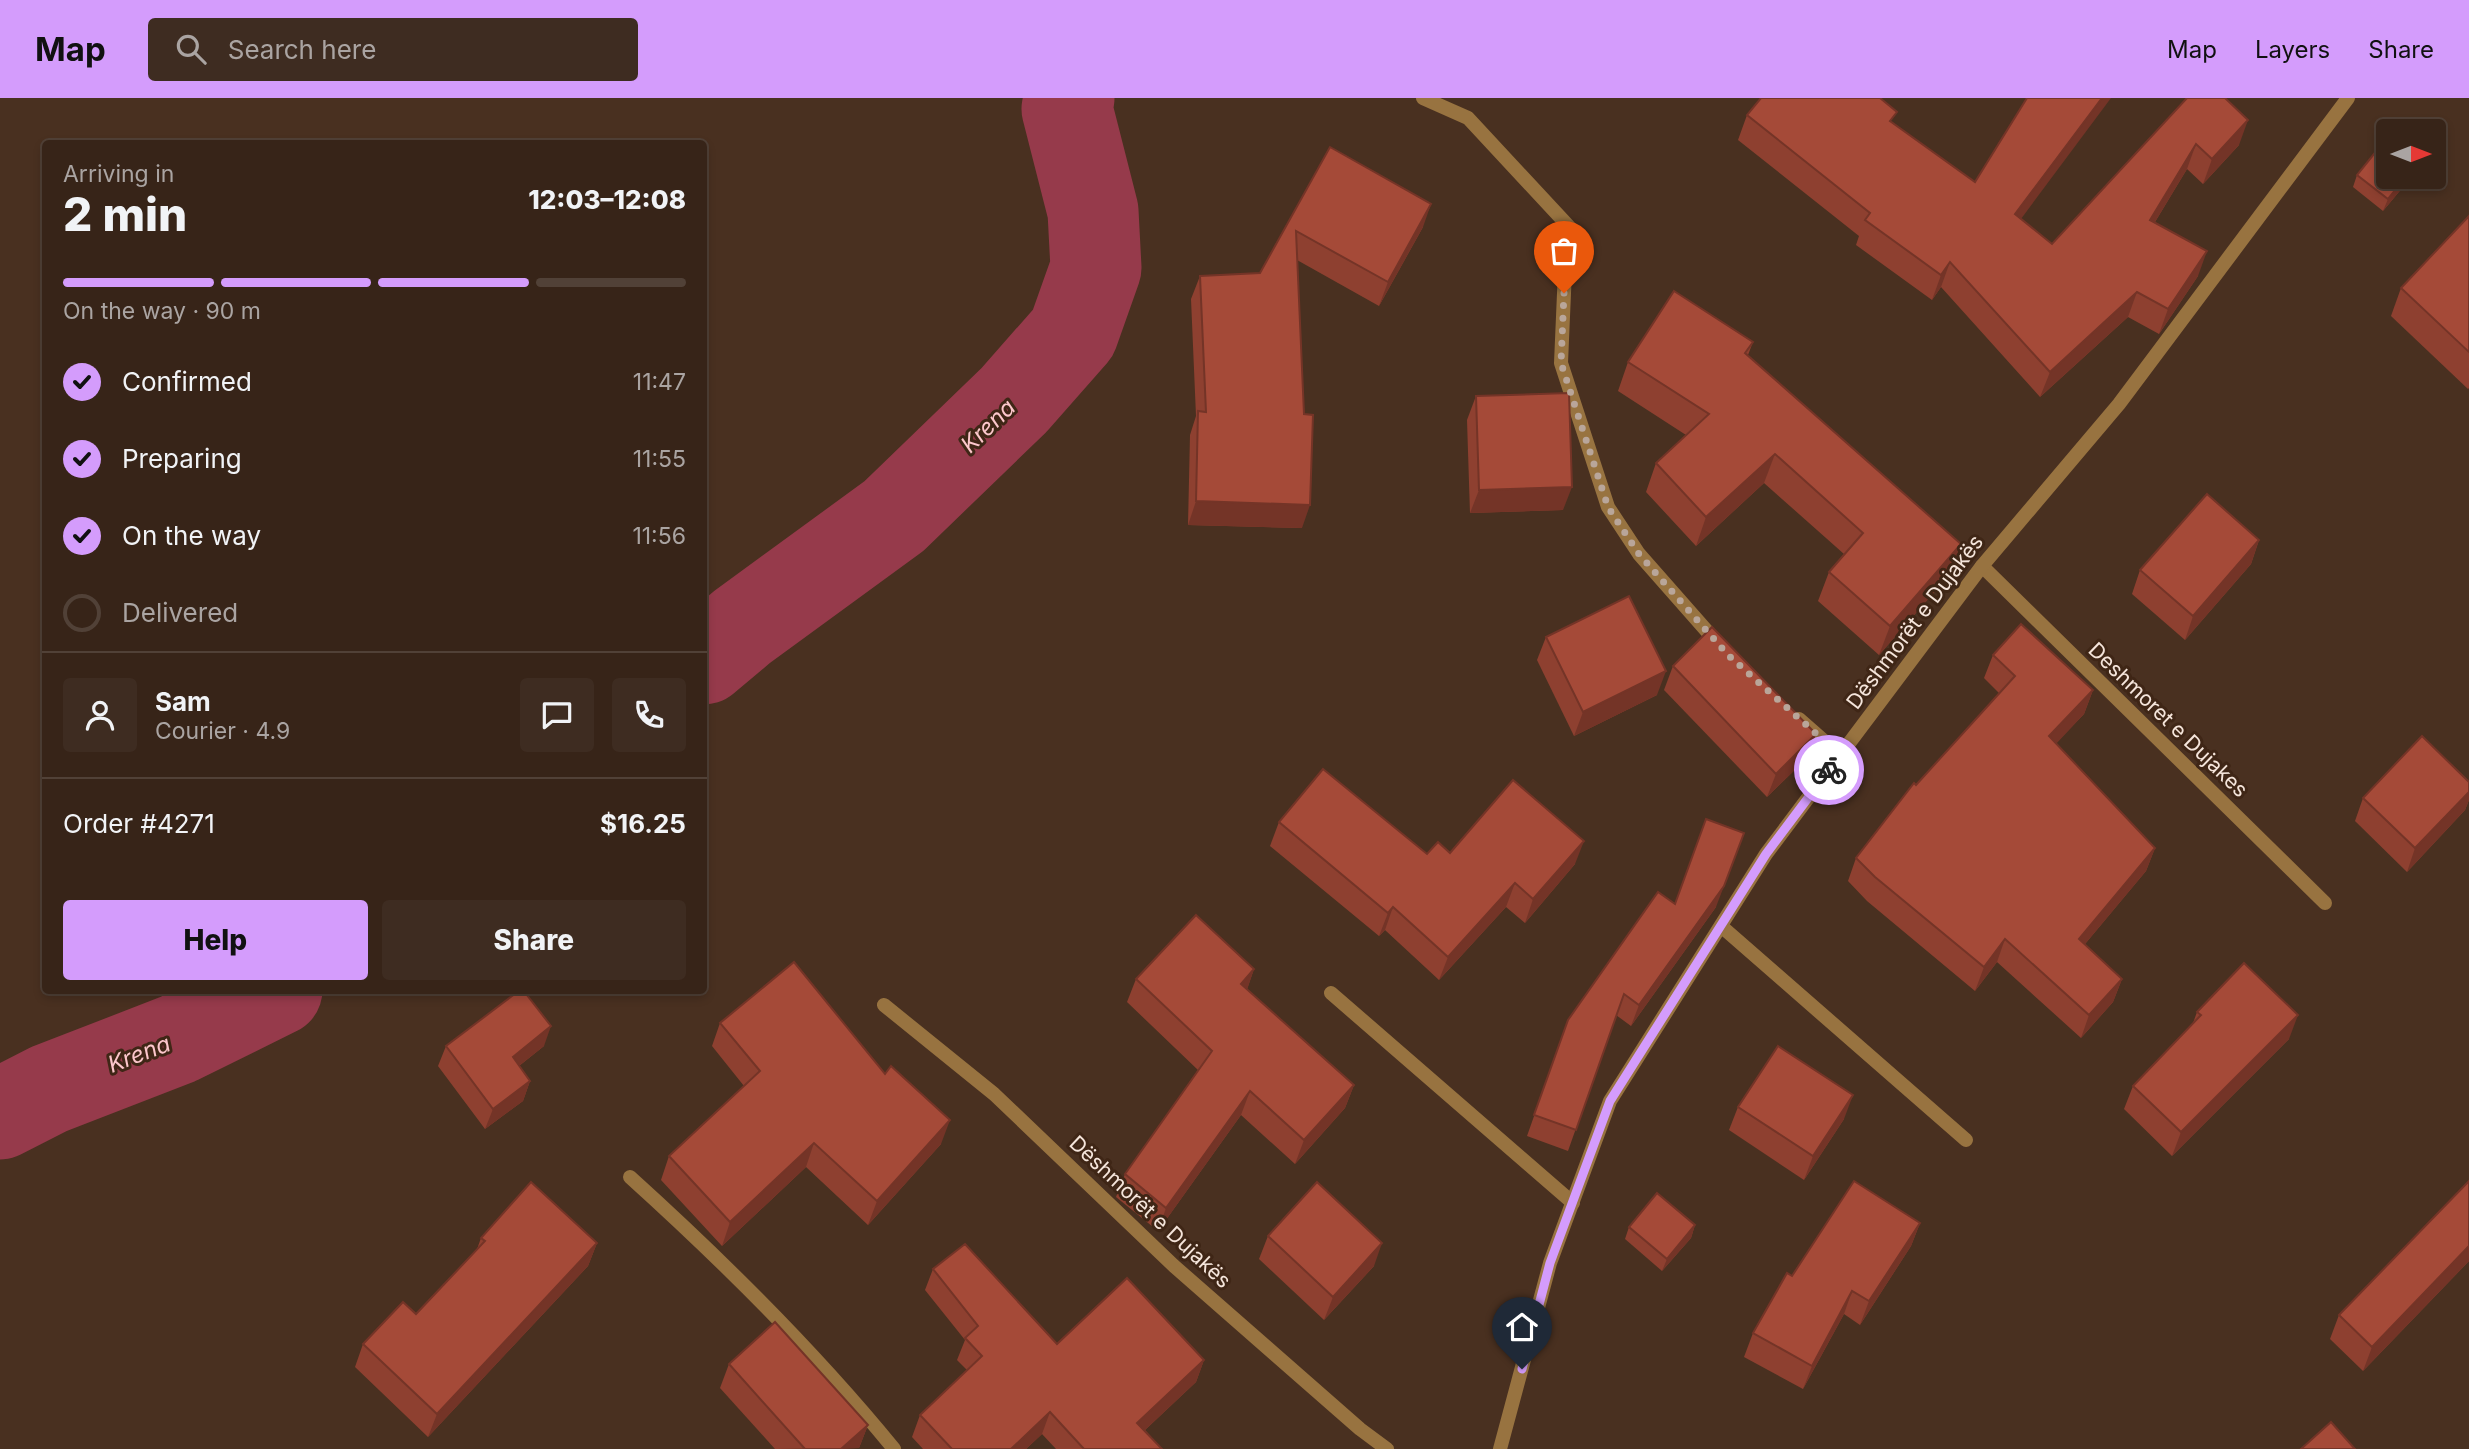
<!DOCTYPE html>
<meta charset="utf-8">
<style>
:root{--surface:#372418;--page:#3e2c21;--text:#f1f3f6;--muted:#aaa4a2;--line:#514137;--accent:#d49cfc}
body{margin:0;font-family:Inter,sans-serif;background:var(--page);color:var(--text);height:100vh;display:flex;flex-direction:column;font-size:26px;white-space:nowrap}
*{box-sizing:border-box;margin:0}
p{font-size:23px;color:var(--muted)}
.icon{flex:none;width:38px;height:38px;fill:none;stroke:currentColor;stroke-width:2;stroke-linecap:round;stroke-linejoin:round}
.map{position:relative;flex:1;overflow:hidden}
.sheet{position:absolute;left:42px;top:42px;width:665px;height:854px;display:flex;flex-direction:column;background:var(--surface);border-radius:7px;box-shadow:0 4px 10px #0003,0 0 0 2px var(--line)}
.sheet>*{flex:none}
.needle{width:46px;rotate:90deg}
.controls{position:absolute;left:2376px;top:21px;display:grid;gap:14px}
.controls a{display:grid;place-items:center;width:70px;height:70px;border-radius:7px;background:var(--surface);box-shadow:0 4px 10px #0003,0 0 0 2px var(--line);font-size:35px}
.pin{position:absolute;display:grid;place-items:center;width:60px;height:60px;color:#fff;margin:-72px -30px;border-radius:50% 50% 50% 0;rotate:-45deg;box-shadow:0 0 7px #0007}
.pin .icon{rotate:45deg}
.courier{position:absolute;display:grid;place-items:center;width:70px;height:70px;margin:-35px;border:5px solid #d49cfc;border-radius:50%;background:#fff;color:#222;box-shadow:0 2px 9px #0007}
.head em{font-style:normal;font-weight:800}
.head div{display:flex;flex-direction:column-reverse}
.head{display:flex;align-items:center;justify-content:space-between;height:119px;padding:0 21px}
h1{font-size:46px;font-weight:800;line-height:52px}
.bar{display:grid;grid-template-columns:repeat(4,1fr);gap:10px 7px;align-content:center;height:84px;padding:0 21px}
.bar i{height:9px;border-radius:5px;background:var(--line)}
.bar .active{background:var(--accent)}
.bar p{grid-column:span 4}
.line{display:flex;align-items:center;gap:18px;padding:0 21px;border-top:2px solid var(--line)}
.line div{flex:1}
.round{display:grid;place-items:center;flex:none;width:74px;height:74px;border-radius:7px;background:var(--page)}
ol{padding:0 21px;list-style:none}
li{display:flex;align-items:center;gap:21px;height:77px}
li p{margin-inline-start:auto}
li .icon{padding:7px;border-radius:50%;background:var(--accent);color:#111;stroke-width:4}
li:last-child{color:var(--muted)}
li i{width:38px;height:38px;border:4px solid var(--line);border-radius:50%}
.cta{display:flex;gap:14px;margin-top:auto;padding:14px 21px}
.cta a{flex:1;height:80px;border-radius:7px;background:var(--accent);color:#111;font-size:28px;font-weight:800;line-height:80px;text-align:center}
.cta a+a{background:var(--page);color:var(--text)}
header{display:flex;align-items:center;gap:42px;box-sizing:border-box;height:98px;padding:0 35px;background:var(--accent);color:#111}
header strong{font-size:33px}
nav{display:flex;gap:38px;margin-inline-start:auto;font-size:24px}
.search{width:490px;height:63px;background:var(--page);display:flex;align-items:center;gap:18px;box-sizing:border-box;padding:0 24px;border-radius:7px;color:var(--muted);font-size:26px}
.map>svg:first-child{display:block}
.lines{fill:none;stroke-linecap:round;stroke-linejoin:round}
.river{stroke:#963a4b;stroke-width:91}
.street{stroke:#987340;stroke-width:14}
.wall{fill:#8e4030}
.shaded-wall{fill:#743427}
.building{fill:#a54a38;stroke:#743427;stroke-width:2}
.done{stroke:#b9a69a;stroke-width:7;stroke-dasharray:0 12.6}
.route{stroke:#d49cfc;stroke-width:9}
.labels{text-anchor:middle;stroke-width:6;stroke-linejoin:round;paint-order:stroke}
.street-label{font-size:21px;fill:#f5e5db;stroke:#3f2616}
.water-label{font-size:23px;font-style:italic;fill:#fdc7cc;stroke:#3f2616}
</style>
<header>
<strong>Map</strong>
<div class="search"><svg class="icon" aria-label="search" viewBox="0 0 24 24"><circle cx="10" cy="10" r="6"/><path d="M15 15l6 6"/></svg>Search here</div>
<nav><a>Map</a><a>Layers</a><a>Share</a></nav>
</header>
<div class="map">
<svg width="2469" height="1351" viewBox="0 0 2469 1351">
<rect width="100%" height="100%" fill="#493020"/>
<g class="lines">
<g class="river">
<polyline points="704,561 742,529 894,418 1014,302 1073,235 1096,170 1093,113 1067,11 1069,0"/>
<polyline points="0,1016 49,991 178,941 277,892"/>
</g>
<g class="street">
<polyline points="1423,0 1468,20 1573,133 1565,172 1561,265 1608,409 1639,456 1720,548"/>
<polyline points="1982,468 2325,805"/>
<polyline points="1799,621 1840,657"/>
<polyline points="1721,828 1966,1042"/>
<polyline points="1331,895 1573,1105"/>
<polyline points="884,907 994,996 1174,1168 1360,1331 1387,1351"/>
<path d="M630 1079C724 1164 814 1253 894 1351"/>
<polyline points="1500,1351 1550,1165 1610,1003 1766,756 1982,468 2119,306 2348,0"/>
</g>
</g>
<g class="wall">
<polygon points="2229,4 2239,47 2203,86 2187,71 2155,124 2198,178 2159,236 2128,219 2040,299 1941,189 1932,202 1856,147 1859,138 1738,42 1747,17 1893,25 2021,121 2052,146"/>
<polygon points="1330,49 1423,129 1379,208 1297,162 1302,430 1188,427 1190,337 1196,318 1191,201 1200,178 1260,175"/>
<polygon points="2357,77 2389,79 2409,79 2408,83 2383,113 2353,89"/>
<polygon points="2469,118 2469,290 2468,291 2391,218 2401,190"/>
<polygon points="1753,244 1748,257 1951,475 1879,557 1818,503 1829,474 1844,456 1764,385 1696,448 1646,394 1656,365 1686,337 1618,293 1628,264"/>
<polygon points="1476,298 1563,412 1470,415 1467,322"/>
<polygon points="2259,442 2251,466 2185,542 2132,496 2140,472"/>
<polygon points="1546,539 1657,597 1574,638 1537,562"/>
<polygon points="1993,557 2093,592 2084,616 2056,645 2155,750 2146,773 2085,846 2122,881 2113,904 2081,940 1997,864 1975,893 1867,803 1848,783 1856,760 1916,687 1999,595 1984,580"/>
<polygon points="1673,568 1816,636 1807,660 1767,699 1664,592"/>
<polygon points="2469,684 2469,702 2465,712 2407,774 2355,723 2363,700"/>
<polygon points="1279,724 1427,756 1450,755 1575,766 1525,825 1506,809 1439,882 1385,832 1379,838 1270,748"/>
<polygon points="1675,806 1716,809 1631,928 1616,917 1568,1053 1527,1038 1568,922"/>
<polygon points="1254,871 1247,891 1354,987 1345,1010 1295,1066 1241,1017 1158,1133 1116,1099 1125,1076 1198,972 1127,904 1136,881"/>
<polygon points="2197,914 2289,941 2172,1058 2124,1011 2133,988 2193,925"/>
<polygon points="720,925 941,1046 868,1127 806,1069 722,1148 661,1082 669,1058 744,988 712,948"/>
<polygon points="446,948 544,948 519,968 530,983 523,1003 485,1031 438,968"/>
<polygon points="1738,1009 1844,1021 1804,1082 1729,1032"/>
<polygon points="2469,1083 2469,1163 2363,1273 2330,1241 2339,1217"/>
<polygon points="1920,1125 1911,1148 1860,1227 1844,1216 1803,1291 1744,1259 1753,1235 1792,1178"/>
<polygon points="1695,1127 1691,1140 1662,1173 1625,1141 1629,1129"/>
<polygon points="1268,1138 1374,1168 1324,1222 1259,1161"/>
<polygon points="481,1140 597,1145 588,1168 428,1339 355,1269 363,1246 416,1216 477,1151"/>
<polygon points="933,1171 1057,1246 1204,1262 1196,1284 1145,1332 1162,1351 1056,1351 1042,1336 1026,1351 923,1351 912,1339 920,1317 967,1272 957,1262 965,1242 925,1192"/>
<polygon points="729,1266 868,1327 859,1350 775,1351 720,1290"/>
</g>
<g class="shaded-wall">
<polygon points="2102,0 2111,0 2006,141 2015,116"/>
<polygon points="2248,22 2239,47 2203,86 2212,61"/>
<polygon points="2196,46 2187,71 2141,147 2150,122"/>
<polygon points="2406,79 2409,79 2408,83 2383,113 2388,101"/>
<polygon points="1431,106 1423,129 1379,208 1388,184"/>
<polygon points="2207,153 2198,178 2159,236 2168,211"/>
<polygon points="1950,164 1941,189 1932,202 1941,177"/>
<polygon points="2137,194 2128,219 2040,299 2050,274"/>
<polygon points="1775,356 1764,385 1696,448 1706,419"/>
<polygon points="1572,389 1563,412 1470,415 1479,392"/>
<polygon points="1196,403 1310,407 1302,430 1188,427"/>
<polygon points="2259,442 2251,466 2185,542 2193,518"/>
<polygon points="1961,446 1951,475 1879,557 1890,528"/>
<polygon points="1666,573 1657,597 1574,638 1583,614"/>
<polygon points="2093,592 2084,616 2041,662 2049,638"/>
<polygon points="1816,636 1807,660 1767,699 1776,676"/>
<polygon points="2469,694 2469,702 2465,712 2407,774 2415,750"/>
<polygon points="1744,735 1716,809 1631,928 1639,907"/>
<polygon points="1584,743 1575,766 1525,825 1533,801"/>
<polygon points="2155,750 2146,773 2070,864 2079,841"/>
<polygon points="1515,785 1506,809 1439,882 1448,859"/>
<polygon points="1393,809 1385,832 1379,838 1388,815"/>
<polygon points="2005,841 1997,864 1975,893 1984,869"/>
<polygon points="1254,871 1246,895 1241,886"/>
<polygon points="2122,881 2113,904 2081,940 2089,917"/>
<polygon points="2298,917 2289,941 2172,1058 2181,1034"/>
<polygon points="551,928 544,948 505,979 513,959"/>
<polygon points="530,983 523,1003 485,1031 493,1011"/>
<polygon points="1354,987 1345,1010 1295,1066 1304,1042"/>
<polygon points="1250,993 1241,1017 1158,1133 1166,1110"/>
<polygon points="1853,997 1844,1021 1804,1082 1813,1058"/>
<polygon points="950,1022 941,1046 868,1127 877,1103"/>
<polygon points="814,1045 806,1069 722,1148 730,1124"/>
<polygon points="1920,1125 1911,1148 1860,1227 1869,1203"/>
<polygon points="1695,1127 1691,1140 1662,1173 1667,1161"/>
<polygon points="597,1145 588,1168 428,1339 437,1316"/>
<polygon points="1382,1145 1374,1168 1324,1222 1333,1199"/>
<polygon points="2469,1148 2469,1163 2363,1273 2372,1249"/>
<polygon points="1852,1193 1844,1216 1803,1291 1812,1268"/>
<polygon points="1204,1262 1196,1284 1130,1346 1137,1325"/>
<polygon points="1050,1314 1042,1336 1026,1351 1011,1351"/>
<polygon points="868,1327 859,1350 841,1351"/>
</g>
<g class="building">
<polygon points="1761,0 1880,0 1897,14 1890,23 1975,84 2027,0 2102,0 2015,116 2052,146 2187,0 2225,0 2248,22 2212,61 2196,46 2150,122 2207,153 2168,211 2137,194 2050,274 1950,164 1941,177 1865,122 1870,115 1747,17"/>
<polygon points="2382,46 2389,52 2389,79 2406,79 2388,101 2357,77"/>
<polygon points="1330,49 1431,106 1388,184 1296,133 1304,316 1313,317 1310,407 1196,403 1198,313 1206,314 1200,178 1260,175"/>
<polygon points="2469,118 2469,254 2401,190"/>
<polygon points="1674,193 1753,244 1745,255 1961,446 1890,528 1829,474 1863,435 1775,356 1706,419 1656,365 1709,316 1628,264"/>
<polygon points="1569,295 1572,389 1479,392 1476,298"/>
<polygon points="2207,396 2259,442 2193,518 2140,472"/>
<polygon points="1629,498 1666,573 1583,614 1546,539"/>
<polygon points="2021,526 2093,592 2049,638 2155,750 2079,841 2122,881 2089,917 2005,841 1984,869 1875,779 1856,760 1914,685 1916,687 2015,578 1993,557"/>
<polygon points="1712,529 1816,636 1776,676 1673,568"/>
<polygon points="2422,638 2469,684 2469,694 2415,750 2363,700"/>
<polygon points="1323,671 1427,756 1438,744 1450,755 1513,682 1584,743 1533,801 1515,785 1448,859 1393,809 1388,815 1279,724"/>
<polygon points="1706,721 1744,735 1724,788 1639,907 1624,896 1576,1032 1534,1017 1568,922 1658,794 1675,806"/>
<polygon points="1196,817 1254,871 1241,886 1354,987 1304,1042 1250,993 1166,1110 1125,1076 1212,953 1136,881"/>
<polygon points="794,864 885,976 891,968 950,1022 877,1103 814,1045 730,1124 669,1058 760,973 720,925"/>
<polygon points="2244,865 2298,917 2181,1034 2133,988 2201,917 2197,914"/>
<polygon points="520,892 523,892 551,928 513,959 530,983 493,1011 446,948"/>
<polygon points="1778,948 1853,997 1813,1058 1738,1009"/>
<polygon points="1854,1083 1920,1125 1869,1203 1852,1193 1812,1268 1753,1235 1787,1175 1792,1178"/>
<polygon points="2469,1083 2469,1148 2372,1249 2339,1217"/>
<polygon points="531,1084 597,1145 437,1316 363,1246 403,1204 416,1216 485,1143 481,1140"/>
<polygon points="1317,1084 1382,1145 1333,1199 1268,1138"/>
<polygon points="1657,1095 1695,1127 1667,1161 1629,1129"/>
<polygon points="965,1146 1057,1246 1127,1180 1204,1262 1137,1325 1162,1351 1084,1351 1050,1314 1011,1351 952,1351 920,1317 982,1258 965,1240 978,1228 933,1171"/>
<polygon points="775,1224 868,1327 841,1351 805,1351 729,1266"/>
<polygon points="2331,1324 2355,1351 2301,1351"/>
</g>
<g class="lines">
<polyline class="done" points="1564,195 1561,265 1608,409 1639,456 1728,557 1840,657 1829,672"/>
<polyline class="route" points="1522,1271 1550,1165 1610,1003 1766,756 1829,672"/>
</g>
<g class="labels">
<g class="street-label">
<text transform="translate(1915 524) rotate(-53)" y="7">Dëshmorët e Dujakës</text>
<text transform="translate(2168 622) rotate(44)" y="7">Deshmoret e Dujakes</text>
<text transform="translate(1150 1114) rotate(43)" y="7">Dëshmorët e Dujakës</text>
</g>
<g class="water-label">
<text transform="translate(988 328) rotate(-44)" y="8">Krena</text>
<text transform="translate(139 956) rotate(-21)" y="8">Krena</text>
</g>
</g>
</svg>
<div class="controls">
<a><svg class="needle" viewBox="-14 -14 28 28"><path d="M0-13l5 13h-10z" fill="#e53935"/><path d="M0 13l5-13h-10z" fill="#aaa4a2"/></svg></a>
</div>
<div class="pin" style="left:1564px;top:195px;background:#ea580c"><svg class="icon" aria-label="bag" viewBox="0 0 24 24"><path d="M5 8h14l-1 12H6zM9 8a3 3 0 0 1 6 0"/></svg></div>
<div class="pin" style="left:1522px;top:1271px;background:#1f2937"><svg class="icon" aria-label="home" viewBox="0 0 24 24"><path d="M3 11l9-7 9 7M6 9v11h12V9"/></svg></div>
<div class="courier" style="left:1829px;top:672px"><svg class="icon" aria-label="bike" viewBox="0 0 24 24"><circle cx="6" cy="16" r="4"/><circle cx="18" cy="16" r="4"/><path d="M6 16l4-8h5l3 8M10 8l3 8H6M13 5h3"/></svg></div>
<section class="sheet">
<div class="head"><div><h1>2 min</h1><p>Arriving in</p></div><em>12:03–12:08</em></div>
<div class="bar"><i class="active"></i><i class="active"></i><i class="active"></i><i></i><p>On the way · 90 m</p></div>
<ol>
<li><svg class="icon" aria-label="check" viewBox="0 0 24 24"><path d="M5 12l5 5 9-10"/></svg>Confirmed<p>11:47</p></li>
<li><svg class="icon" aria-label="check" viewBox="0 0 24 24"><path d="M5 12l5 5 9-10"/></svg>Preparing<p>11:55</p></li>
<li><svg class="icon" aria-label="check" viewBox="0 0 24 24"><path d="M5 12l5 5 9-10"/></svg>On the way<p>11:56</p></li>
<li><i></i>Delivered</li>
</ol>
<div class="line" style="height:126px"><a class="round"><svg class="icon" aria-label="person" viewBox="0 0 24 24"><circle cx="12" cy="8" r="4"/><path d="M4 21q1-7 8-7t8 7"/></svg></a><div><b>Sam</b><p>Courier · 4.9</p></div><a class="round"><svg class="icon" aria-label="chat" viewBox="0 0 24 24"><path d="M4 5h16v11H9l-5 4z"/></svg></a><a class="round"><svg class="icon" aria-label="phone" viewBox="0 0 24 24"><path d="M5 4h4l2 5-3 2q2 4 5 5l2-3 5 2v4C11 20 4 13 5 4z"/></svg></a></div>
<div class="line" style="height:91px"><div>Order #4271</div><b>$16.25</b></div>
<div class="cta"><a>Help</a><a>Share</a></div>
</section>
</div>
